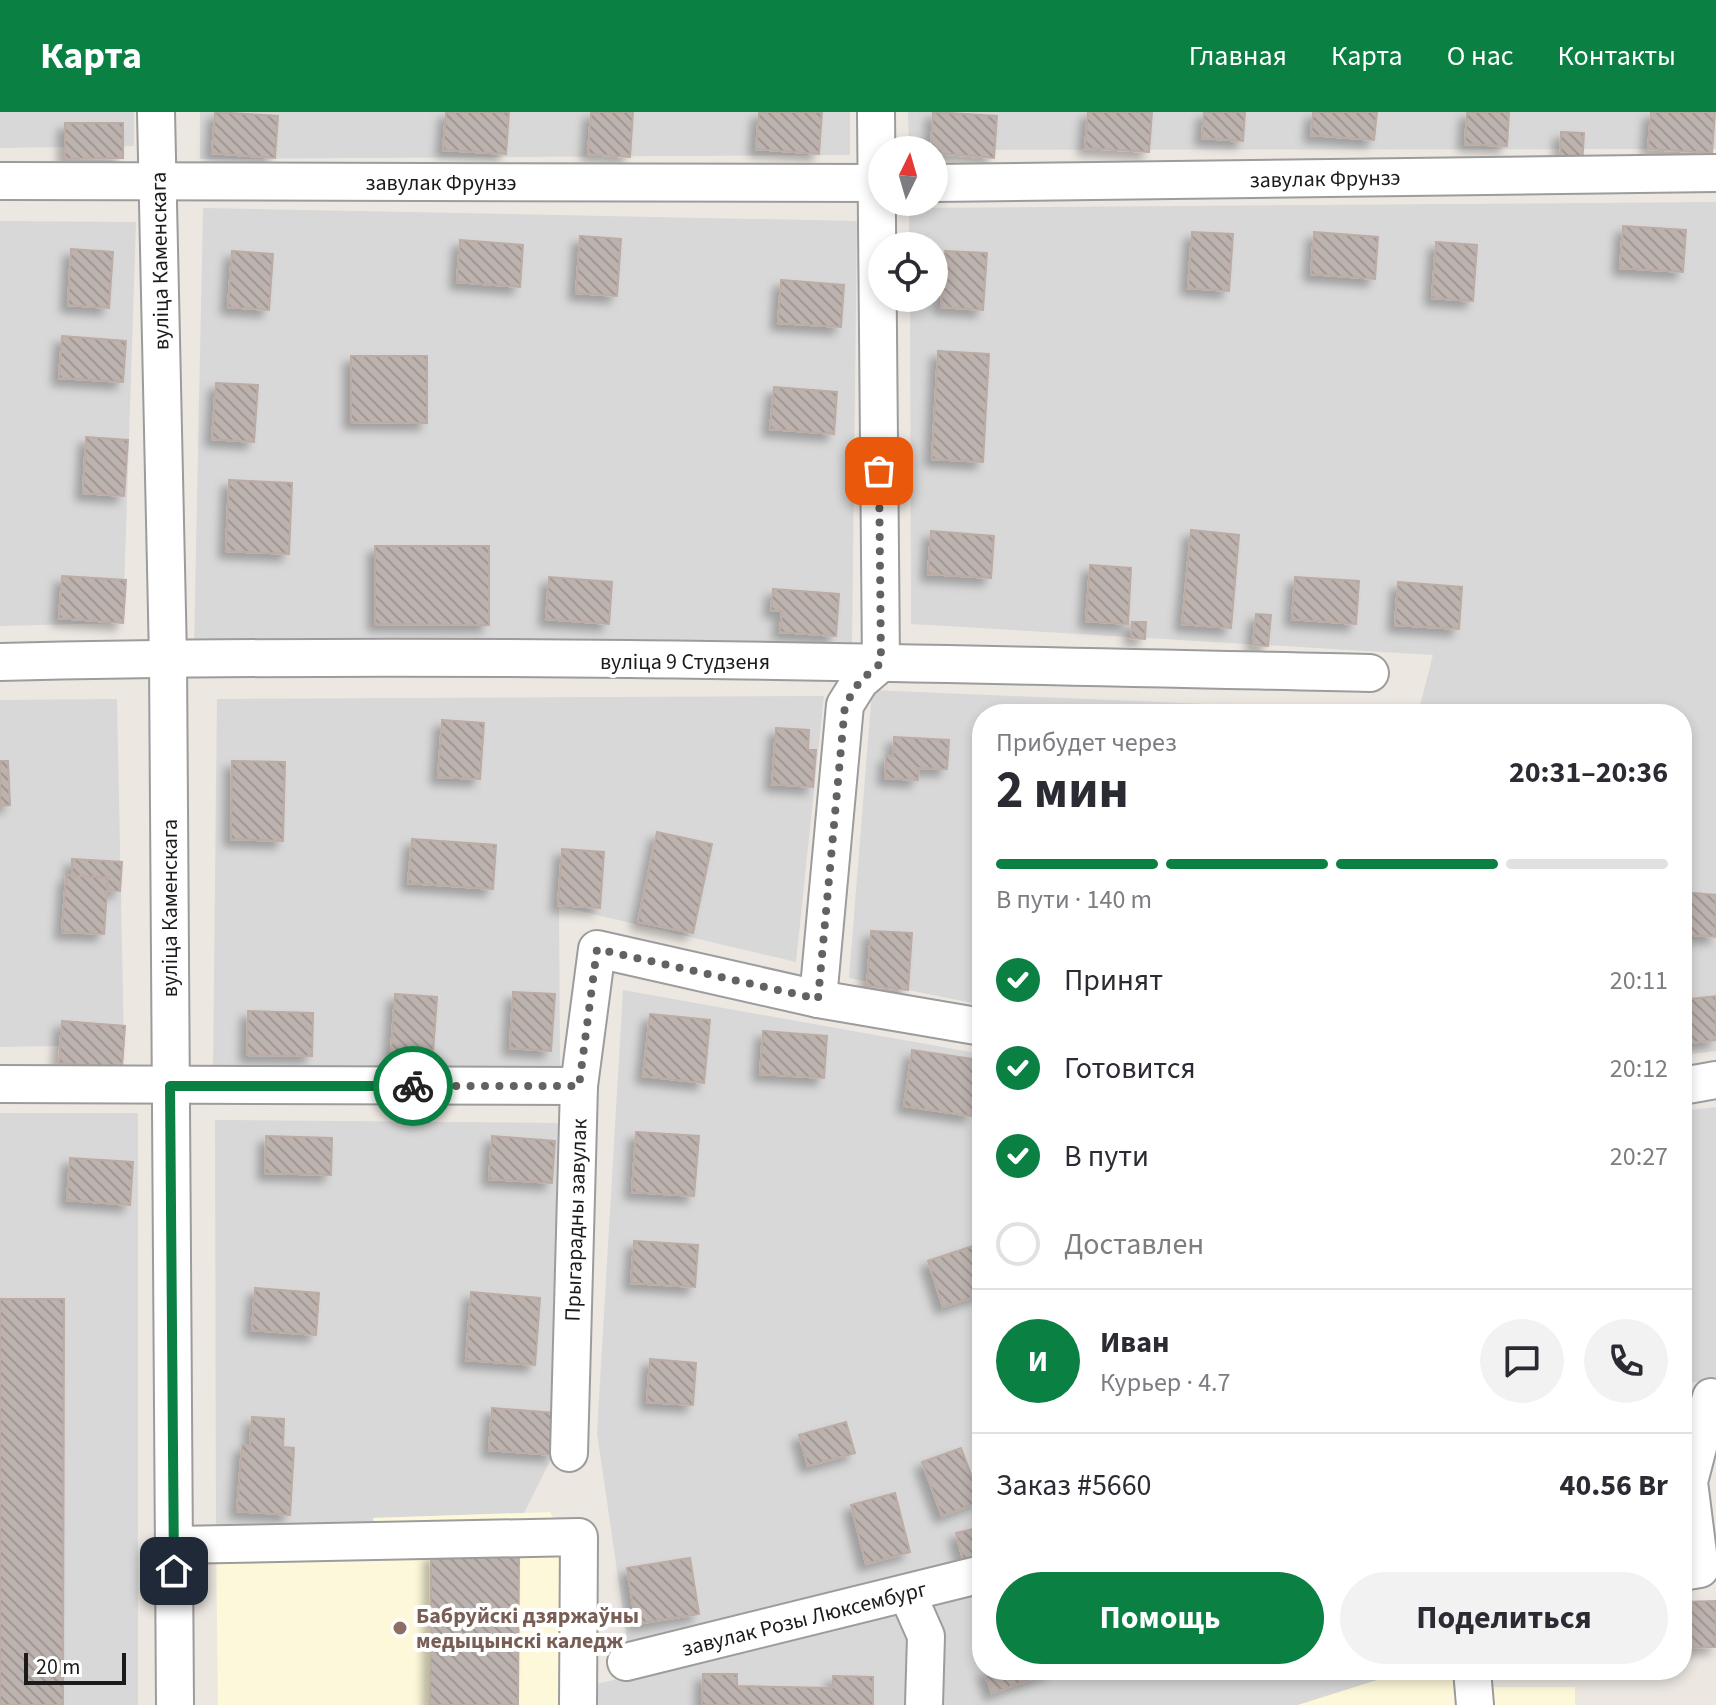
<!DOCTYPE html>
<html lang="ru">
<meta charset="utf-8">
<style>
:root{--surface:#fff;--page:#f2f2f3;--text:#2b2b33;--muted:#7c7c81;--line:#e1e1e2;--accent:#0b8043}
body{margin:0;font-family:"Source Sans 3",sans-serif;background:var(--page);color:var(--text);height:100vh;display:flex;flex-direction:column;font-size:30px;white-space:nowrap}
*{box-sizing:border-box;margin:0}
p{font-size:26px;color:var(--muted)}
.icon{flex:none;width:44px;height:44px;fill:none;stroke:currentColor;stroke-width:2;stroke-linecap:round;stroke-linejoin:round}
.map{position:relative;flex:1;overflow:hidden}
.side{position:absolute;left:972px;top:592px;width:720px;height:976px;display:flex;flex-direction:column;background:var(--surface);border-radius:32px;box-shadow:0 4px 12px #0003}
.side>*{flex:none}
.needle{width:52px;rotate:5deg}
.buttons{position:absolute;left:868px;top:24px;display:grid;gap:16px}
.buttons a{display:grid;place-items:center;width:80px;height:80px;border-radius:50%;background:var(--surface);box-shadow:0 4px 12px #0003;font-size:40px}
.scale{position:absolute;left:24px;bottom:20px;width:102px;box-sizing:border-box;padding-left:8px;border:4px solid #1b1b1b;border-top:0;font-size:22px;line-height:28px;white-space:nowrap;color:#1b1b1b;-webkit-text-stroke:6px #fff;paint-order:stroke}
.pin{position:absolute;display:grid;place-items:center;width:68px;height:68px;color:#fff;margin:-34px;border-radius:16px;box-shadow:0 4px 12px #0006}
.courier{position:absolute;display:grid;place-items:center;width:80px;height:80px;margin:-40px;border:6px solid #0b8043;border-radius:50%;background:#fff;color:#222;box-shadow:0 2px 10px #0007}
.head em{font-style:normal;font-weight:700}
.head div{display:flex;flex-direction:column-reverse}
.head{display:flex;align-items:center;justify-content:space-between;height:136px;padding:0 24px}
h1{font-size:52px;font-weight:700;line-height:60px}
.bar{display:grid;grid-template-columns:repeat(4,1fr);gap:12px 8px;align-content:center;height:96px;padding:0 24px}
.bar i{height:10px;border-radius:6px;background:var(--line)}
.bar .on{background:var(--accent)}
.bar p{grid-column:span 4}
.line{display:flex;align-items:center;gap:20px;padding:0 24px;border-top:2px solid var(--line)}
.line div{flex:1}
.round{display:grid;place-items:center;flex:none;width:84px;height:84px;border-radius:42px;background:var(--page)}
ol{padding:0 24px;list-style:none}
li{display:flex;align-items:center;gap:24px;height:88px}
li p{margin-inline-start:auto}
li .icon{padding:8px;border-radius:50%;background:var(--accent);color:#fff;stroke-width:4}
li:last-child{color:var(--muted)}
li i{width:44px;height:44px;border:4px solid var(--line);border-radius:50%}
.cta{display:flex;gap:16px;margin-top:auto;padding:16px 24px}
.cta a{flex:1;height:92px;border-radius:48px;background:var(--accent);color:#fff;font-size:32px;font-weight:700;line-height:92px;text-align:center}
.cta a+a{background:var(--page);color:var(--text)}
header{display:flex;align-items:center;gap:48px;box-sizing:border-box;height:112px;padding:0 40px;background:var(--accent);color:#fff}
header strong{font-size:38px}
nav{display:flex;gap:44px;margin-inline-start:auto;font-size:28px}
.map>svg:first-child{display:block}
.residential{fill:#d9d8d8}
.education{fill:#fdf8d9}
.building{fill:url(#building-back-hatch);stroke:#bdaca4;stroke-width:2;filter:url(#shadow)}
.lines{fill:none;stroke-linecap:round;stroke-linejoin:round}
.minor-casing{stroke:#9c9c9c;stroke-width:40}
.minor{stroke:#fff;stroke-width:36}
.done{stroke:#646260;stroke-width:8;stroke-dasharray:0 14.4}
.route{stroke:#0b8043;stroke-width:10}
.education-dot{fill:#8d6e63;stroke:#fff;stroke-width:3}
.labels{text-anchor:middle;stroke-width:8;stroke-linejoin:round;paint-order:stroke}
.street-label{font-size:22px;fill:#1b1b1b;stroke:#fff}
.education-label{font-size:22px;font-weight:bold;fill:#785e54;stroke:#fff;text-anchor:start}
</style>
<header>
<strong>Карта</strong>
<nav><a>Главная</a><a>Карта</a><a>О нас</a><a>Контакты</a></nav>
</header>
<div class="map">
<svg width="1716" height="1593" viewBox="0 0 1716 1593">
<defs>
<pattern id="building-back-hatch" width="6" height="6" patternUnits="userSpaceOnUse" patternTransform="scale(2)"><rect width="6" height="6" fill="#bcb2ae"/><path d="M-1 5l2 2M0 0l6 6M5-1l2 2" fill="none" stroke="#a19895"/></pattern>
<filter id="shadow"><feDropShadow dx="-7" dy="7" stdDeviation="4" flood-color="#0004"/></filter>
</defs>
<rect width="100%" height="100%" fill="#ece7e1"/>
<g class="residential">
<polygon points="0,0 134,0 134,34 0,36"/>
<polygon points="200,0 850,0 850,43 200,47"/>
<polygon points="908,0 1716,0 1716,37 909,38"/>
<polygon points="1716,90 1716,939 1682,943 1682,602 982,602 982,893 849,866 872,578 1418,601 1433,543 911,512 910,186 934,186 934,134 909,134 909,96"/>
<polygon points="203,96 857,109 852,535 194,535"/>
<polygon points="0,109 136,110 123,511 0,514"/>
<polygon points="824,584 796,850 559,794 560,954 213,959 217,587"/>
<polygon points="117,587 124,933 0,935 0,588"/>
<polygon points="623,878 982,942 982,1447 628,1534 597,1321"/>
<polygon points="1716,995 1716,1265 1682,1273 1682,999"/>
<rect x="0" y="1001" width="138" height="592"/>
<polygon points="215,1008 562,1011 553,1343 524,1401 374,1406 375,1416 216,1427"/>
<polygon points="982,1481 982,1558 1409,1558 1298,1593 585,1593 584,1575"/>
</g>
<g class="education">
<polygon points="550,1400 581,1456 585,1593 218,1593 216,1427 375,1416 373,1406"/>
<polygon points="1409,1558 1488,1558 1489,1575 1575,1575 1575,1593 1298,1593"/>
</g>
<g class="building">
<polygon points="215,0 278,4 275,46 212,41"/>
<polygon points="446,0 509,0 506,42 443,38"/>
<polygon points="591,0 633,0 630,45 588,42"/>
<polygon points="759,0 822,0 819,42 756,37"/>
<polygon points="933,0 997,4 994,46 934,41 931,38"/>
<polygon points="1088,0 1152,0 1149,40 1085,36"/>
<polygon points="1204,0 1245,0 1243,29 1202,26"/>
<polygon points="1313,0 1377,0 1374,28 1311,23"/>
<polygon points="1467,0 1509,0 1507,34 1465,32"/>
<polygon points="1651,0 1715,0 1712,41 1648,37"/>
<polygon points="65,11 123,11 123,46 65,47"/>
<polygon points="1561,20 1584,21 1582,53 1560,51"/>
<polygon points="1623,114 1686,118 1683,160 1620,156"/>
<polygon points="1192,120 1233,122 1229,179 1188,176"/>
<polygon points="1314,120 1378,125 1375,167 1311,162"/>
<polygon points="580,124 621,127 617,184 576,181"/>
<polygon points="460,128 523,133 520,175 457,170"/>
<polygon points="1436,130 1477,133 1473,189 1432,186"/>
<polygon points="71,137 113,140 109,196 68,193"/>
<polygon points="232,139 273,142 269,198 228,195"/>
<polygon points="945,139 987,141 983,198 941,195"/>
<polygon points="781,168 844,173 841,215 778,211"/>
<polygon points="62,224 126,229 123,270 59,266"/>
<polygon points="938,239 989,242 983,350 932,347"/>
<polygon points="351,244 427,244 427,311 351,310"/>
<polygon points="216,271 258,273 254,330 212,327"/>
<polygon points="774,275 837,280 834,322 770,317"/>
<polygon points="86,325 128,328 124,384 83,381"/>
<polygon points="229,368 292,371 289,442 226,439"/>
<polygon points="1191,418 1239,423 1231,516 1182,512"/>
<polygon points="931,419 994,424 991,466 928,462"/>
<polygon points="375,434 489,434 489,513 375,512"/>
<polygon points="1090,453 1131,456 1128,512 1086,509"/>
<polygon points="62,464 126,468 123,511 59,506"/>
<polygon points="549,465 612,470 609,512 546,507"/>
<polygon points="1295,465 1359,469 1356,512 1292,507"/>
<polygon points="1398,470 1462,475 1459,517 1395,513"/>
<polygon points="773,477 839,482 836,524 780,520 782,499 771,498"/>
<polygon points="1256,502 1271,503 1268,534 1253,533"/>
<polygon points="1132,510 1146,510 1145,527 1131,526"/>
<polygon points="1223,593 1248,595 1248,602 1222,602"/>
<polygon points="442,608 484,611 480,667 438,665"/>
<polygon points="776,616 809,618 808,638 816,638 813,675 772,672"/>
<polygon points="894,625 949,628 947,657 919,656 918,668 885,666 886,644 893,645"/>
<polygon points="0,649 8,649 10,693 0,694"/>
<polygon points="232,649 285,650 283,729 231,727"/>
<polygon points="657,720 712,732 693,821 638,810"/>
<polygon points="412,727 496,733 493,777 408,771"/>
<polygon points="562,737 604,740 600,796 558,793"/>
<polygon points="72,747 122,750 120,779 107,778 108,766 72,764"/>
<polygon points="66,763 108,766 104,822 62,820"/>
<polygon points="1682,780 1716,783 1716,825 1682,822"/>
<polygon points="871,819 912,821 908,878 867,874"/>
<polygon points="513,880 555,882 551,939 510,936"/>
<polygon points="395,882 437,885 433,941 391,939"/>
<polygon points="1716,884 1716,928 1682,932 1682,888"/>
<polygon points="248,899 313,901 312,944 247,943"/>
<polygon points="650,902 710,908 704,971 643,964"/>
<polygon points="62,909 125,914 122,956 59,951"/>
<polygon points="763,919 827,924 824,966 760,962"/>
<polygon points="912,938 980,948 972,1004 904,994"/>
<polygon points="636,1020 699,1024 694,1084 632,1080"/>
<polygon points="266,1024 332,1026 331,1063 265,1061"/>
<polygon points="492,1024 555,1029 552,1071 489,1067"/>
<polygon points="70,1046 133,1050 130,1093 67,1088"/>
<polygon points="634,1129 698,1133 695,1175 631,1171"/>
<polygon points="982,1131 982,1182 943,1195 928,1149"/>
<polygon points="255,1176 319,1181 316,1223 252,1218"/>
<polygon points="471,1180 540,1186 535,1253 466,1248"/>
<polygon points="0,1187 64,1187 63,1593 0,1593"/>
<polygon points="650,1247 696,1251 693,1293 647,1290"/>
<polygon points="492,1296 556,1301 553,1343 489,1338"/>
<polygon points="252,1305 284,1307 283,1335 294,1336 290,1403 237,1399 242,1333 250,1334"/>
<polygon points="846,1310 855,1341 808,1354 799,1323"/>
<polygon points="961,1336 981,1389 942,1404 922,1350"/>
<polygon points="895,1381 910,1440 866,1452 851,1393"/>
<polygon points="982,1415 982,1451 965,1455 956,1421"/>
<polygon points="431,1441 519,1442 518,1593 430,1593"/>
<polygon points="690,1446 699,1502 636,1512 627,1456"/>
<polygon points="1716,1489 1716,1535 1682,1536 1682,1490"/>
<polygon points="984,1558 1054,1558 1054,1559 992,1581"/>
<polygon points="703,1562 737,1562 737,1574 832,1576 833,1564 873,1565 873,1593 702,1593"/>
</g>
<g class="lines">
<defs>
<g id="minor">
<polyline points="156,0 168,546 175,1593"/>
<polyline points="0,69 882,71"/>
<polyline points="934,71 1716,61"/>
<path d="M0 550C456 539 913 551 1370 561"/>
<polyline points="818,887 845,593 860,569 881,551 876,0"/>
<polyline points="0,972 579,974"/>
<polyline points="1682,974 1716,968"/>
<polyline points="569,1341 579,974 597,837 818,887 982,915"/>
<polyline points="174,1433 579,1425 578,1593"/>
<polyline points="1682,1460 1700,1457 1689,1370 1711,1285"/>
<polyline points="907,1481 926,1524 924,1593"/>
<polyline points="626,1550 982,1462"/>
<polyline points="1472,1558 1475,1593"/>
</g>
</defs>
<use href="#minor" class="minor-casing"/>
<use href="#minor" class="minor"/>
</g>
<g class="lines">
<polyline class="done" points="413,974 579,974 597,837 818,887 845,593 860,569 881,551 879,359"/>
<polyline class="route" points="174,1459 170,974 413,974"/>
</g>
<circle class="education-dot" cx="400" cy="1516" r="8"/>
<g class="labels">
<g class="street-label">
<text transform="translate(1325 66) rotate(-1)" y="8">завулак Фрунзэ</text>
<text x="441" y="78">завулак Фрунзэ</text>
<text transform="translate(159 149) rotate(-91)" y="8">вуліца Каменскага</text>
<text x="685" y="557">вуліца 9 Студзеня</text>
<text transform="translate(169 796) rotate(-90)" y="8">вуліца Каменскага</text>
<text transform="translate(575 1108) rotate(-88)" y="8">Прыгарадны завулак</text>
<text transform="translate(804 1506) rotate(-14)" y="8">завулак Розы Люксембург</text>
</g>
<g class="education-label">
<text x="416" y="1511">Бабруйскі дзяржаўны<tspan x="416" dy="25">медыцынскі каледж</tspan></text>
</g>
</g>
</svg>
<div class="buttons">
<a><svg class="needle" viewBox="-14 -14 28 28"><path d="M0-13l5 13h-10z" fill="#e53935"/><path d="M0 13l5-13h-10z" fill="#7c7c81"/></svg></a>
<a><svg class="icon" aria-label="locate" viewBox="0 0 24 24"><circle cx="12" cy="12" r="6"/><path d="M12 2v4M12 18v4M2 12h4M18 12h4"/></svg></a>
</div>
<div class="scale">20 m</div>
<div class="pin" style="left:879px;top:359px;background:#ea580c"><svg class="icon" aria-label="bag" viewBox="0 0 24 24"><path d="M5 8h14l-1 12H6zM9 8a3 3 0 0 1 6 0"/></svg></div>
<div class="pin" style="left:174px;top:1459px;background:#1f2937"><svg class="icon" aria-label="home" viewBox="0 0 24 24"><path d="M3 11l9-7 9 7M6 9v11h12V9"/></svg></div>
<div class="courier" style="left:413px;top:974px"><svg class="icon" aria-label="bike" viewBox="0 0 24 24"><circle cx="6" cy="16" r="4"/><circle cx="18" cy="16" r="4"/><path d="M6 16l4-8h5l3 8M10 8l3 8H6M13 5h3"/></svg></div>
<section class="side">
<div class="head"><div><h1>2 мин</h1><p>Прибудет через</p></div><em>20:31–20:36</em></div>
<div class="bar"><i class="on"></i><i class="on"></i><i class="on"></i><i></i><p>В пути · 140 m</p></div>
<ol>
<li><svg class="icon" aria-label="check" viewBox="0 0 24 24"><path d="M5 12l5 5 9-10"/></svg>Принят<p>20:11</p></li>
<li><svg class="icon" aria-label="check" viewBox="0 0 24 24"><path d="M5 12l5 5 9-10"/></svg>Готовится<p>20:12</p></li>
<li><svg class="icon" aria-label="check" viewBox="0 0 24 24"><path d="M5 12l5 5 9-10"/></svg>В пути<p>20:27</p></li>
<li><i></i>Доставлен</li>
</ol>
<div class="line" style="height:144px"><b class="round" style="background:var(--accent);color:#fff">И</b><div><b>Иван</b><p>Курьер · 4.7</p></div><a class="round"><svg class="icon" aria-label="chat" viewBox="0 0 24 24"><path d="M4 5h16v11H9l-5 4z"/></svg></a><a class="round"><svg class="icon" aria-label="phone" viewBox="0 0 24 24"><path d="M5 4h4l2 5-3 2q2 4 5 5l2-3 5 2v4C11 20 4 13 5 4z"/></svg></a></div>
<div class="line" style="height:104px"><div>Заказ #5660</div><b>40.56 Br</b></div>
<div class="cta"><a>Помощь</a><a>Поделиться</a></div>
</section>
</div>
